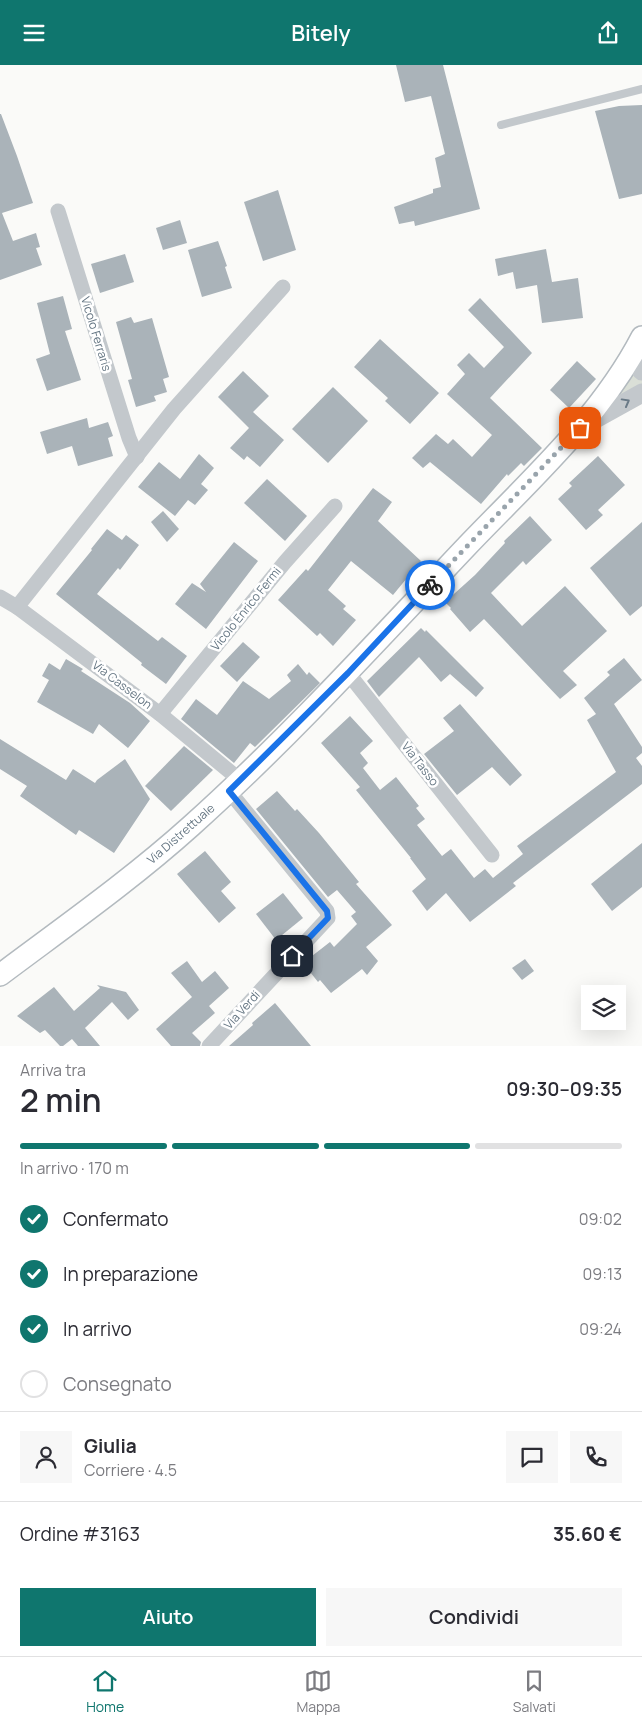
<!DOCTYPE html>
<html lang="it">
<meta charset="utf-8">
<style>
:root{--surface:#fff;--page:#f7f7f7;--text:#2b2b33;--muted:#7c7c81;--line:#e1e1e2;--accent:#0f766e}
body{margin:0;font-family:Manrope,sans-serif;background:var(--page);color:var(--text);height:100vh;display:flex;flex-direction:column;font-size:19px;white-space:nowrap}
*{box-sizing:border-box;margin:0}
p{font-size:16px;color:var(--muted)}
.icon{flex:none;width:28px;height:28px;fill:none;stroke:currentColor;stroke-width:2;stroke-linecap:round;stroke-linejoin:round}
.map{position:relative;height:981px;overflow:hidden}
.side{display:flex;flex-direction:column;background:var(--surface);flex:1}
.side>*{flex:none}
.tools{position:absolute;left:581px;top:920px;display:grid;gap:10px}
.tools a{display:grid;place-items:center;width:45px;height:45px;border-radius:0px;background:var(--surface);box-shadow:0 5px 20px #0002;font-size:25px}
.pin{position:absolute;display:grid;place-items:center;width:42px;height:42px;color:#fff;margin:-21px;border-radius:10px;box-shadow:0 2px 8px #0006}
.courier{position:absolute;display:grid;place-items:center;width:50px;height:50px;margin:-25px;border:4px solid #1a73e8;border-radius:50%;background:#fff;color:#222;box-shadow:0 1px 6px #0007}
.headline em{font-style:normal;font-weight:600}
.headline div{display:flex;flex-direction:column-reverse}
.headline{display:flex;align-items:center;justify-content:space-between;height:85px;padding:0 20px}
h1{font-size:32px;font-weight:600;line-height:38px}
.bar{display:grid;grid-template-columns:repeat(4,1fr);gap:8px 5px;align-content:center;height:60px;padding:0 20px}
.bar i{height:6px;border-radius:4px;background:var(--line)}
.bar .on{background:var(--accent)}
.bar p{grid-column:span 4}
.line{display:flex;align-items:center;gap:12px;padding:0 20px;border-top:1px solid var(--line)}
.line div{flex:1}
.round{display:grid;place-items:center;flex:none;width:52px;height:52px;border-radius:0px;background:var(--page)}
ol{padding:0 20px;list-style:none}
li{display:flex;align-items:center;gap:15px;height:55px}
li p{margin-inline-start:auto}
li .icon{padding:5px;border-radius:50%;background:var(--accent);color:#fff;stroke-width:4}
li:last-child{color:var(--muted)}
li i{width:28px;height:28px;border:2px solid var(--line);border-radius:50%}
.action{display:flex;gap:10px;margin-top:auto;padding:10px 20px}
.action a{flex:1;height:58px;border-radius:0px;background:var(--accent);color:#fff;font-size:20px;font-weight:600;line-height:58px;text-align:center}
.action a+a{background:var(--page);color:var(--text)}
header{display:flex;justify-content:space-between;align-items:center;height:65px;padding:0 20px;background:var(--accent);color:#fff;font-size:22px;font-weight:600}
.tab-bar{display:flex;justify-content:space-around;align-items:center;height:70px;border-top:1px solid var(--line);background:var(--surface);font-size:14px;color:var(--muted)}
.tab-bar a{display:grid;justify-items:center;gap:2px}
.tab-bar .on{color:var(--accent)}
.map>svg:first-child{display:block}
.green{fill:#dadfd7}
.building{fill:#aab3b9}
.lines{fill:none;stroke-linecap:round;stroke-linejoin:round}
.secondary-casing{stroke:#b3babf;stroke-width:24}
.service{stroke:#c3c8cc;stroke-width:8}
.minor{stroke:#c3c8cc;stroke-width:15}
.tertiary{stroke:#c3c8cc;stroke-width:19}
.secondary{stroke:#fff;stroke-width:21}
.oneway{stroke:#6a7a87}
.done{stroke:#99a4ac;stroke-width:5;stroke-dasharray:0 9}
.route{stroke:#1a73e8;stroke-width:6}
.labels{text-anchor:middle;stroke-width:5;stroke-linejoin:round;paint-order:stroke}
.street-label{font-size:12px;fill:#657683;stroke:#fff}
</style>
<header><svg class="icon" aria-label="menu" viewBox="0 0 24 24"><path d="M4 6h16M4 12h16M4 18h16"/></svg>Bitely<svg class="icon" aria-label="share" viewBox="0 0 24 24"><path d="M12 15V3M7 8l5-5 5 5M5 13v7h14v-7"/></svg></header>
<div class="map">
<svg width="642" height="981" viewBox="0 0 642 981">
<rect width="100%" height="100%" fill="#fafaf8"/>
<polygon class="green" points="634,301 642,310 642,326 591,354"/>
<g class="building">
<polygon points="396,0 443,0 480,144 415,161 414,156 399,159 394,142 433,128 433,124 441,122 435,93 445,89 431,31 405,37"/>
<polygon points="642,40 642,129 619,134 595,46 619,41"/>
<polygon points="0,49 1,49 17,91 33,138 2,148 13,176 36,168 40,182 36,183 42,200 0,215"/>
<polygon points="278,125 296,185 263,196 244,137"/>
<polygon points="180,155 187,178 163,185 156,163"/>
<polygon points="218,176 227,201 225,202 232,223 202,232 188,185"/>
<polygon points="546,184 552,217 578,213 583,253 542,258 537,220 516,224 513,207 498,211 495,194"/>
<polygon points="125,189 134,217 100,228 91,199"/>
<polygon points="63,231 72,264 65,266 81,315 47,326 36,294 50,289 37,238"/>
<polygon points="480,233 532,288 490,333 542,383 524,401 521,398 508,411 507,409 481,439 430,397 423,403 412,393 436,369 448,379 453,374 472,392 492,370 447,329 465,309 457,300 469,288 484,303 504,282 468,245"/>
<polygon points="131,252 134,258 152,253 169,312 163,314 167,327 154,331 156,336 136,342 128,315 132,314 116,257"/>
<polygon points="380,274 439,328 410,359 385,336 388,333 354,302"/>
<polygon points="577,296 596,314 569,343 550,325"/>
<polygon points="243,306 269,331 253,347 284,375 260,402 247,391 244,395 230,383 249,363 218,332"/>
<polygon points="333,322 368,356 328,398 292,364"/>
<polygon points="87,353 89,363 108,357 113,371 108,373 113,391 78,401 72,381 47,389 40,367"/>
<polygon points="199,389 214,403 201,419 208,425 195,440 188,435 175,451 138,422 159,397 180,414"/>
<polygon points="598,391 625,420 598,445 603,450 586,465 558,434 572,421 569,418"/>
<polygon points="267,414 307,451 285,476 244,438"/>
<polygon points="373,423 392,437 378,456 421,496 393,530 351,496 328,525 346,541 343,544 356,555 333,581 320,568 317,571 278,535 306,504 308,506"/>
<polygon points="163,446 179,464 167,477 151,457"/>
<polygon points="530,451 552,475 526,500 523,496 491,528 522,561 565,521 607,566 563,606 577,620 560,634 484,554 470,567 450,544 451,543 445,537 475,510 505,478 504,476"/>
<polygon points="642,457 642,541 630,551 590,503"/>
<polygon points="107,464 122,475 126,470 139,480 120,505 118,503 97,529 158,576 162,572 187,591 166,619 141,600 142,598 56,529 92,485 91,484"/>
<polygon points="234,477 258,496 206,564 175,539 192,518 206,527 200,519"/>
<polygon points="421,563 425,567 426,565 484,623 476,632 450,609 441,617 419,592 379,632 367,616"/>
<polygon points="243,577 260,592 237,617 220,601"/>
<polygon points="624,593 642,615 614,639 642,682 642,688 636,693 642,701 642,719 513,818 516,821 470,857 446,828 427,846 412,826 426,814 410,793 411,793 356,725 360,722 321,678 350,651 373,676 360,688 368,698 363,703 380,725 396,712 419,741 416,743 425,754 417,760 442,791 451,784 474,813 485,804 493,813 523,789 517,781 616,707 587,655 596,649 584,633 610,610 607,607"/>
<polygon points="66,594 83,604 81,606 130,638 150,656 128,683 99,659 93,669 37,637 49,615 42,611 49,598 60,605"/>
<polygon points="298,599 307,610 309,607 320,618 255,682 250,678 234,698 181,654 196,634 217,650 243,616 269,634 291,616 287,610"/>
<polygon points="460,639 522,710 510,721 492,702 457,730 424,689 454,666 443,653"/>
<polygon points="0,674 66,715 73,704 95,718 97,715 125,694 150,734 114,788 79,765 76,770 20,731 27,721 0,704"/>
<polygon points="184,681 213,705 171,746 145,721"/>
<polygon points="277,726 295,746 297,744 319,768 359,817 356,819 392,860 366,882 378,896 367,910 362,904 331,928 320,915 318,917 303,898 330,877 334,882 357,859 351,851 356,847 337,825 328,832 256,744"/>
<polygon points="642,778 642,822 612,846 591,819"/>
<polygon points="205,786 231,817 221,826 236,843 219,858 177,809"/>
<polygon points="283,828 303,853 276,875 256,849"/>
<polygon points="525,894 534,906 522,915 512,903"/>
<polygon points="187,896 202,917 215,906 229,923 209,941 215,948 192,968 201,977 200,981 171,981 156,964 192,932 171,908"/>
<polygon points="97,920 126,927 139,945 128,955 112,937 85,963 100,981 78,981 72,974 63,981 60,981 45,965 40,968 17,951 54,922 74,946 100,923"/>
<polygon points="275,938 311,981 229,981 253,960 252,958"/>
</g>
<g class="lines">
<defs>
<path id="secondary" d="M0 910C64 862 131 815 191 761 288 674 377 576 467 481 529 416 600 353 642 272"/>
</defs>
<use href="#secondary" class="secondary-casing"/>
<polyline class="service" points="501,60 642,24"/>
<g class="minor">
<polyline points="58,146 129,373 137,392"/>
<polyline points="0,532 17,542 160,649 240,715"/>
<polyline points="17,542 174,344 283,222"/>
<polyline points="348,608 492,790"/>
<polyline points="160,649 285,497 335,441"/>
<polyline points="209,981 328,853 327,846 229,726"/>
</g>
<g class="tertiary">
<polyline points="631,293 642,306"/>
<polyline points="581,362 642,328"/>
</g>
<use href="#secondary" class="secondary"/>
</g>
<defs><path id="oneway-chevron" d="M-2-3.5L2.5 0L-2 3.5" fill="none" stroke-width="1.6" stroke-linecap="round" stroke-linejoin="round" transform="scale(1.25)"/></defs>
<use class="oneway" href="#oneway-chevron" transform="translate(626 337) rotate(-29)"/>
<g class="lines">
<polyline class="done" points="430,520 580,363"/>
<polyline class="route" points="292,891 328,853 327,846 229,726 348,608 430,520"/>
</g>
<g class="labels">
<g class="street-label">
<text transform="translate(96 269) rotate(73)" y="4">Vicolo Ferraris</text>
<text transform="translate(246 544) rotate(-51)" y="4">Vicolo Enrico Fermi</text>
<text transform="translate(122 620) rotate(37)" y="4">Via Casselon</text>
<text transform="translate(420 699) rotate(52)" y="4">Via Tasso</text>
<text transform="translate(181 769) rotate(-41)" y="4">Via Distrettuale</text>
<text transform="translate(242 945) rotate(-48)" y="4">Via Verdi</text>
</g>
</g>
</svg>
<div class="tools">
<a><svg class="icon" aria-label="layers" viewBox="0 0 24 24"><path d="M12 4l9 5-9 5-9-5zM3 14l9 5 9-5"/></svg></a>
</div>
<div class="pin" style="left:580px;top:363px;background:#ea580c"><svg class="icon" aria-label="bag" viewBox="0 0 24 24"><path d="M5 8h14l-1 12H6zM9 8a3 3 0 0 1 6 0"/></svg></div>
<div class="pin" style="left:292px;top:891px;background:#1f2937"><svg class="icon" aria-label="home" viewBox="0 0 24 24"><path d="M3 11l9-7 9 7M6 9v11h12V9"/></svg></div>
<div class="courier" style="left:430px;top:520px"><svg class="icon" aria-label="bike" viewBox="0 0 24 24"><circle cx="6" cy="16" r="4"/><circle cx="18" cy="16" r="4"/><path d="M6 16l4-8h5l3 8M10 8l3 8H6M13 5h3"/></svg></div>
</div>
<section class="side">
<div class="headline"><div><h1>2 min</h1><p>Arriva tra</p></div><em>09:30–09:35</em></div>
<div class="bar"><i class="on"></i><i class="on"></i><i class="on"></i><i></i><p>In arrivo · 170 m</p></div>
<ol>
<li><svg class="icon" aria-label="check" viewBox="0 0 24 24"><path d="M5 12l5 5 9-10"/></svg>Confermato<p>09:02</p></li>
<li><svg class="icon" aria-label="check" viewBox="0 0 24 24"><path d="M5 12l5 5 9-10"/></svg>In preparazione<p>09:13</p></li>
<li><svg class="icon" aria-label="check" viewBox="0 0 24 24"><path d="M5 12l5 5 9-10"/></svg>In arrivo<p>09:24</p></li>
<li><i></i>Consegnato</li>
</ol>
<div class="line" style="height:90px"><a class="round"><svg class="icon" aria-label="person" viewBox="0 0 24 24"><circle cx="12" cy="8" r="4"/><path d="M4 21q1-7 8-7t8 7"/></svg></a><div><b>Giulia</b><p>Corriere · 4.5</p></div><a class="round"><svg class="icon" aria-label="chat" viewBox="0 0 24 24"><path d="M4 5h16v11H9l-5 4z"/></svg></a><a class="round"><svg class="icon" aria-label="phone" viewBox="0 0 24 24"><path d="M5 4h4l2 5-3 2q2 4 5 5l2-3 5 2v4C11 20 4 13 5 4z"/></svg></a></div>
<div class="line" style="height:65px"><div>Ordine #3163</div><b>35.60 €</b></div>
<div class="action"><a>Aiuto</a><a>Condividi</a></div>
</section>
<nav class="tab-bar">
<a class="on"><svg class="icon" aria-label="home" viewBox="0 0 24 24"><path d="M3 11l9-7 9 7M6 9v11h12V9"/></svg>Home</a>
<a><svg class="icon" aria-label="map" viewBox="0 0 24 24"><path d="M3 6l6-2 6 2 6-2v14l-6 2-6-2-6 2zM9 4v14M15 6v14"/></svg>Mappa</a>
<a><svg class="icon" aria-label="saved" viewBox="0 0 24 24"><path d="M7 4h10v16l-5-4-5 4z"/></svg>Salvati</a>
</nav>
